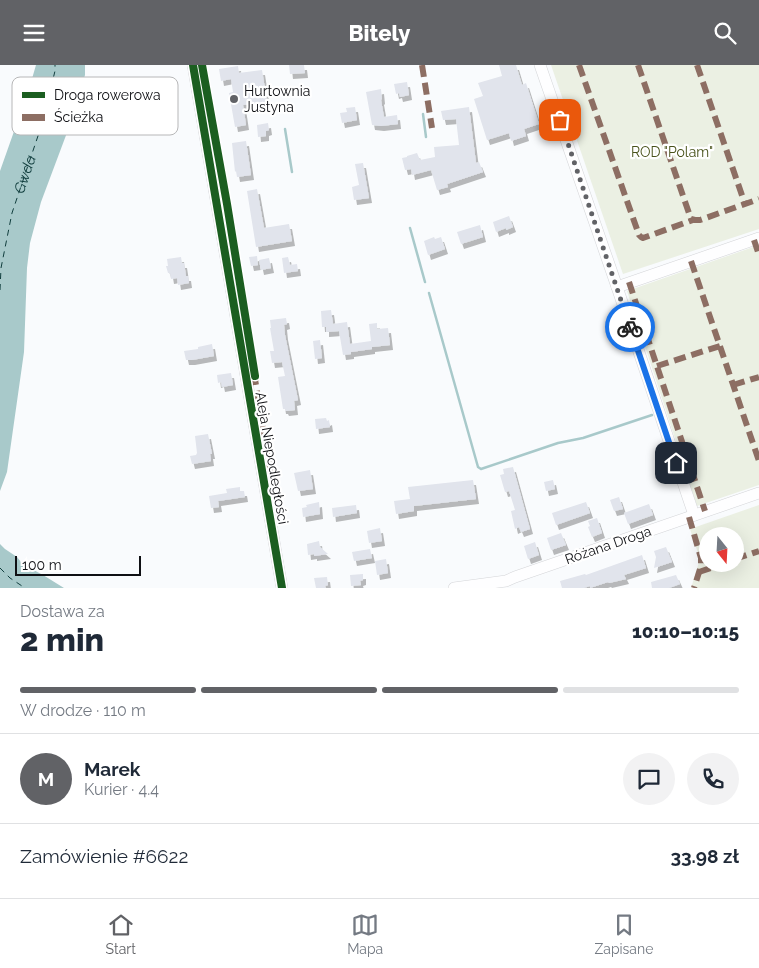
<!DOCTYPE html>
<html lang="pl">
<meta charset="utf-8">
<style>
:root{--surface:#fff;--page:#f2f2f3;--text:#1f2937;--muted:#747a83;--line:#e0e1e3;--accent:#616266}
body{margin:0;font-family:Raleway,sans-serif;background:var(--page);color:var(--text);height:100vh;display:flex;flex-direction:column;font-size:19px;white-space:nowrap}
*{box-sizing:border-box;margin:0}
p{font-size:16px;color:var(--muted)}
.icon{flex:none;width:28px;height:28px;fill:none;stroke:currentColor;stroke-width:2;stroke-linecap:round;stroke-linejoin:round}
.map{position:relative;height:523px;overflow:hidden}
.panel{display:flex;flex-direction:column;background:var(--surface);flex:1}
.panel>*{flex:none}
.needle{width:32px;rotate:162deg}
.controls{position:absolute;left:699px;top:462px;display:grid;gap:10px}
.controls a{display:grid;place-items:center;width:45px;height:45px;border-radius:50%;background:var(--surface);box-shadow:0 5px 20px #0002;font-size:25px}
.scale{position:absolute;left:15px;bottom:12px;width:126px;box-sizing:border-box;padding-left:5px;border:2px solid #0f1014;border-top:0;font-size:14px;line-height:18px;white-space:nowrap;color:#0f1014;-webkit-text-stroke:4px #fff;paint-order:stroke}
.pin{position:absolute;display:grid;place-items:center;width:42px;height:42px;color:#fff;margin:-21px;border-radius:10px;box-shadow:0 2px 8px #0006}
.courier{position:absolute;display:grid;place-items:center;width:50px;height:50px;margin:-25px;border:4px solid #1a73e8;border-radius:50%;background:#fff;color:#222;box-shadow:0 1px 6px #0007}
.headline em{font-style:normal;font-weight:800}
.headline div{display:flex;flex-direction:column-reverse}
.headline{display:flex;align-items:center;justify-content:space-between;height:85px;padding:0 20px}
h1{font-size:32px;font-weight:800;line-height:38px}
.bar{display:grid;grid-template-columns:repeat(4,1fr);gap:8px 5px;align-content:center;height:60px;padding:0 20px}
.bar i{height:6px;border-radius:4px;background:var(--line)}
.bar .selected{background:var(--accent)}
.bar p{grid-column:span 4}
.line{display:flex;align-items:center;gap:12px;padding:0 20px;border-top:1px solid var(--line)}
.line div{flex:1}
.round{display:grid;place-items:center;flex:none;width:52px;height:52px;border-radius:26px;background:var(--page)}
header{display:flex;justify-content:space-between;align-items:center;height:65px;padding:0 20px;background:var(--accent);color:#fff;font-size:22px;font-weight:800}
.tab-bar{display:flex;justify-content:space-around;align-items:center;height:70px;border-top:1px solid var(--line);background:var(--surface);font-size:14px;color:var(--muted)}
.tab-bar a{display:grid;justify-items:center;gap:2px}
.tab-bar .selected{color:var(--accent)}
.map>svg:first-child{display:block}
.green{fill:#ebf0e3;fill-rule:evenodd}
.water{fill:#a8c9ca}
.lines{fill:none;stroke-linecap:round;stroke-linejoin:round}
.stream{stroke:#a8c9ca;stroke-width:2.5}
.ferry{stroke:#113e3e;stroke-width:1;stroke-dasharray:6 5;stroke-linecap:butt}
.building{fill:#e1e4ec;filter:url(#shadow)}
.minor-casing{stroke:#d4d5d8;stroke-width:12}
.minor{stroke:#fefeff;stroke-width:11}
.quiet{stroke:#8d6e63;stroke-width:6;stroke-dasharray:12 6;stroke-linecap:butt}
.cycleway-casing{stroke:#fff;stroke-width:11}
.cycleway{stroke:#1b5e20;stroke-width:8}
.done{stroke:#616266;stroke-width:5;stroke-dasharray:0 9}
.route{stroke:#1a73e8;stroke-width:6}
.poi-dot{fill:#616266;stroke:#fff;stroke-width:2}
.labels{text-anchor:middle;stroke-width:4.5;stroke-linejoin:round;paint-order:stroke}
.poi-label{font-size:14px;fill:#0f1014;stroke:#fff;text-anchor:start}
.park-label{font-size:14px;fill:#48521a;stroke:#fff}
.street-label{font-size:14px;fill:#0f1014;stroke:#fff}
.water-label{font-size:15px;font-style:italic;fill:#113e3e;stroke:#fff}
.key{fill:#fff;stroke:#b7b7b8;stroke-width:1}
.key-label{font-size:14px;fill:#0f1014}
</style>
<header><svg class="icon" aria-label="menu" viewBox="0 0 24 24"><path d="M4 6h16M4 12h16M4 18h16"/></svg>Bitely<svg class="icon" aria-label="search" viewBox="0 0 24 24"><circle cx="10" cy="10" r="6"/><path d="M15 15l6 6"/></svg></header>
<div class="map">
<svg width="759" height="523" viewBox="0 0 759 523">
<defs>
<filter id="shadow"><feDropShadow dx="3" dy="5" stdDeviation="0" flood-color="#0004"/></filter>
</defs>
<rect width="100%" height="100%" fill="#f9fbfd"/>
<g class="green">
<polygon points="551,0 759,0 759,164 623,209"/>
<polygon points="759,180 759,420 697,441 627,226"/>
<path d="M759 440V523H691L700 494 690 464ZM708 471H735V499H708Z"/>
</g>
<g class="water">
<polygon points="36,0 85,0 85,10 71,57 41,137 30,178 27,203 24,287 7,407 0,426 0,106 29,24"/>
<polygon points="0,479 5,484 17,492 21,497 26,501 43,510 64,523 0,523"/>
</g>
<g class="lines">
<g class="stream">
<polyline points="423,49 426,72"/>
<polyline points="285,64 292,107"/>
<polyline points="410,163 425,217"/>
<polyline points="429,228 478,402 481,404 558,378 583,373 652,350"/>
</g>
<g class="ferry">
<path id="s1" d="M0 225 1 203 12 148 42 59 55 6V0"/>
<polyline points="0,503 10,513 25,523"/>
</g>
</g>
<g class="building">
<polygon points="289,0 304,0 305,8 290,9"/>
<polygon points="499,0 516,0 522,20 526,18 539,59 524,64 526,71 511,76 509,68 487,75 474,34 483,31 478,18 502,11"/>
<polygon points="238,1 239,8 262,5 267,37 243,40 246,60 235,62 229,28 233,27 231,14 221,16 219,4"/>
<polygon points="407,17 409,30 400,32 399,28 396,29 394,19"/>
<polygon points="381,24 382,34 381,35 384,52 397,50 398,59 381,61 372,60 366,27"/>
<polygon points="355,42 357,55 342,58 340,48 347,47 346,43"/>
<polygon points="469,42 476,98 479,97 483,107 447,119 448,122 437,125 431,105 412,110 411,104 405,105 402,93 407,92 407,91 417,88 420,95 435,92 434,82 459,80 456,54 443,55 441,46"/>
<polygon points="268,58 269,65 266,66 266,71 258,72 257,60"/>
<polygon points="246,76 251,110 237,112 236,106 235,107 232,78"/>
<polygon points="363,98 369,133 354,135 352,122 359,120 355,99"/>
<polygon points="257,124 264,163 289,159 292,176 256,182 247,126"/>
<polygon points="509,151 513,162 506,165 506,163 496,167 493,157"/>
<polygon points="480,160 483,172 461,179 457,167"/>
<polygon points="434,172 435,174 441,172 445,184 428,190 424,176"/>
<polygon points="257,191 258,200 251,201 249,192"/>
<polygon points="181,192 182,198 184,198 186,211 188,211 189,218 178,220 177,213 171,214 170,208 168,208 166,201 168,201 167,194"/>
<polygon points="288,192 290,200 297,199 298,206 284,208 282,193"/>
<polygon points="269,193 271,203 261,205 259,195"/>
<polygon points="331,245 333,259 347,257 350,279 371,276 369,259 377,258 377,264 388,263 390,280 372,282 372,284 351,287 351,289 343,290 339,266 326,267 326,262 322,262 321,246"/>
<polygon points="286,253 287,259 284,260 285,270 298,335 294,336 295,345 286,346 285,344 283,344 278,312 285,311 282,297 272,298 270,286 274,286 270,263 271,263 270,255"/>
<polygon points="320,275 322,293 315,294 313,276"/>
<polygon points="212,279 214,291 192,295 186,295 184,286 198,284 198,282"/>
<polygon points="231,308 233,320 222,322 221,317 218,318 217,310"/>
<polygon points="326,353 327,356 329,355 330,362 316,364 315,354"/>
<polygon points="208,369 212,389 210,389 211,396 192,399 190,391 196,390 197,388 195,371"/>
<polygon points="513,402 530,464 521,467 519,462 515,464 511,446 515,445 509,426 505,427 500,410 504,409 503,404"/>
<polygon points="310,405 313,424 298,426 294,408"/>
<polygon points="473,415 476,434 414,441 414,446 396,449 394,436 410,434 408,422"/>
<polygon points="553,415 555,424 546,426 544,417"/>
<polygon points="240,422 240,426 244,426 245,432 218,436 219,442 211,443 209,431 227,428 226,424"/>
<polygon points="619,432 623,444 614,446 610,435"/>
<polygon points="319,437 320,449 303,452 302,443 307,442 306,440"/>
<polygon points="586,437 590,448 556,460 552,448"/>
<polygon points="649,439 653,450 628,459 624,448"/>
<polygon points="356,440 357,448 333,452 332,443"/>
<polygon points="597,453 602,468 592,472 588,462 590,461 588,456"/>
<polygon points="380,463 382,476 369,478 367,466"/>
<polygon points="561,468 566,480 551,485 547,473"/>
<polygon points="319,476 320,482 328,489 314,491 314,489 308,490 307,479"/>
<polygon points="535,477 539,490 528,494 524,481"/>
<polygon points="666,482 672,497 654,503 656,492 654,486"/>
<polygon points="370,484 372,493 354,496 352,487"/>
<polygon points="642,490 646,503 624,510 626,514 609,518 608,517 590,523 590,521 584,523 562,523 560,516 585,509 586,510"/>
<polygon points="386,494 388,508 377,510 375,496"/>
<polygon points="363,509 363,515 360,516 361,520 351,521 350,510"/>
<polygon points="676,510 680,519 669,523 652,523 651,517"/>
<polygon points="327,512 328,520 325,521 326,523 316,523 314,513"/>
</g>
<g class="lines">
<defs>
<g id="minor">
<polyline points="193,0 282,523"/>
<polyline points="540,0 617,222 694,450"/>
<polyline points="617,222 759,173"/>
<polyline points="454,523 506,516 515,512 759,428"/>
</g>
</defs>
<use href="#minor" class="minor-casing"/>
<use href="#minor" class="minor"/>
<g class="quiet">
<polyline points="422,0 432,63"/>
<polyline points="579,0 639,170 641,172 643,173 693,155"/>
<polyline points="638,0 691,154 695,155 700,155 759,134"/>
<polyline points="697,0 745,139"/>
<polyline points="754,175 759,190"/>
<polyline points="691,196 759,396"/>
<polyline points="629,217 705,446"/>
<polyline points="657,301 720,281"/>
<polyline points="254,308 270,407"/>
<polyline points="733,320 759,312"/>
<polyline points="689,452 701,493 701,501 694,523"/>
<polyline points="735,494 759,486"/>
<polyline points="699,507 722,499"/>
</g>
<defs>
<g id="cycleway">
<polyline points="193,0 282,523"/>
<polyline points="202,0 227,139 255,311"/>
</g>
</defs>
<use href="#cycleway" class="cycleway-casing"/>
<use href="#cycleway" class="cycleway"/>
</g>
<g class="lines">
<polyline class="done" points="560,55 630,262"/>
<polyline class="route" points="630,262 676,398"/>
</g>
<circle class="poi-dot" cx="234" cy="34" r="5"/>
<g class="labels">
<g class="poi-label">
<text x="244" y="31">Hurtownia<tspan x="244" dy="16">Justyna</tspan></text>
</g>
<g class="park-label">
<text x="672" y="92">ROD "Polam"</text>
</g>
<g class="street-label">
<text transform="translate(272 393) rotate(80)" y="5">Aleja Niepodległości</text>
<text transform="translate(608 480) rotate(-19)" y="5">Różana Droga</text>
</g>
<g class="water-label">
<text dy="5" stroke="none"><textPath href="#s1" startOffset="119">Gwda</textPath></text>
</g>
</g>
<rect x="12" y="12" width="166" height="58" rx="8" class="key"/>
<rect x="22" y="27" width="23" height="6" fill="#1b5e20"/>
<rect x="22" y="49" width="23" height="7" fill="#8d6e63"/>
<g class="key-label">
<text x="54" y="35">Droga rowerowa</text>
<text x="54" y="57">Ścieżka</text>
</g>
</svg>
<div class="controls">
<a><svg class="needle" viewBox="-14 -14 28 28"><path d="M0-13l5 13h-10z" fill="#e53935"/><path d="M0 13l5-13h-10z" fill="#747a83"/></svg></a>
</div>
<div class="scale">100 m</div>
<div class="pin" style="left:560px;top:55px;background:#ea580c"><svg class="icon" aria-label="bag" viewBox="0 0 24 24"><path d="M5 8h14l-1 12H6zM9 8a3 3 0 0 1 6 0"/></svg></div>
<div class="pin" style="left:676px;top:398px;background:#1f2937"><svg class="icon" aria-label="home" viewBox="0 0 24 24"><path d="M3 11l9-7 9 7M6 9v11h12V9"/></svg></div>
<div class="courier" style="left:630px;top:262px"><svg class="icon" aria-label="bike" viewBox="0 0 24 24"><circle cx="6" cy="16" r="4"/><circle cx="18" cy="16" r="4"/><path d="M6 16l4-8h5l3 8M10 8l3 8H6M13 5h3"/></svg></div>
</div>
<section class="panel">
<div class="headline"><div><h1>2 min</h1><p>Dostawa za</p></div><em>10:10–10:15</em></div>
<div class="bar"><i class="selected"></i><i class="selected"></i><i class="selected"></i><i></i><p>W drodze · 110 m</p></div>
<div class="line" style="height:90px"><b class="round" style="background:var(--accent);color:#fff">M</b><div><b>Marek</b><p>Kurier · 4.4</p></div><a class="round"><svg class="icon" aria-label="chat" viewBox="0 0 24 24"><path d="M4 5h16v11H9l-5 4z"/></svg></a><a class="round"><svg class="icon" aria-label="phone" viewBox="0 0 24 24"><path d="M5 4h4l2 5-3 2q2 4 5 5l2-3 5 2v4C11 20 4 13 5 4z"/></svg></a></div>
<div class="line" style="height:65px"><div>Zamówienie #6622</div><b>33.98 zł</b></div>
</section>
<nav class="tab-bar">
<a class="selected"><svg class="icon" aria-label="home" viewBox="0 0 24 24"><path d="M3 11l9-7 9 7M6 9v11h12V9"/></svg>Start</a>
<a><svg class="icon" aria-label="map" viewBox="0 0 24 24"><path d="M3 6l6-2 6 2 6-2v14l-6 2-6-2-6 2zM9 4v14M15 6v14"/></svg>Mapa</a>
<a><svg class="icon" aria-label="saved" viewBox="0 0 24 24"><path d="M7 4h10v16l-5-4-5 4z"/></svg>Zapisane</a>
</nav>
